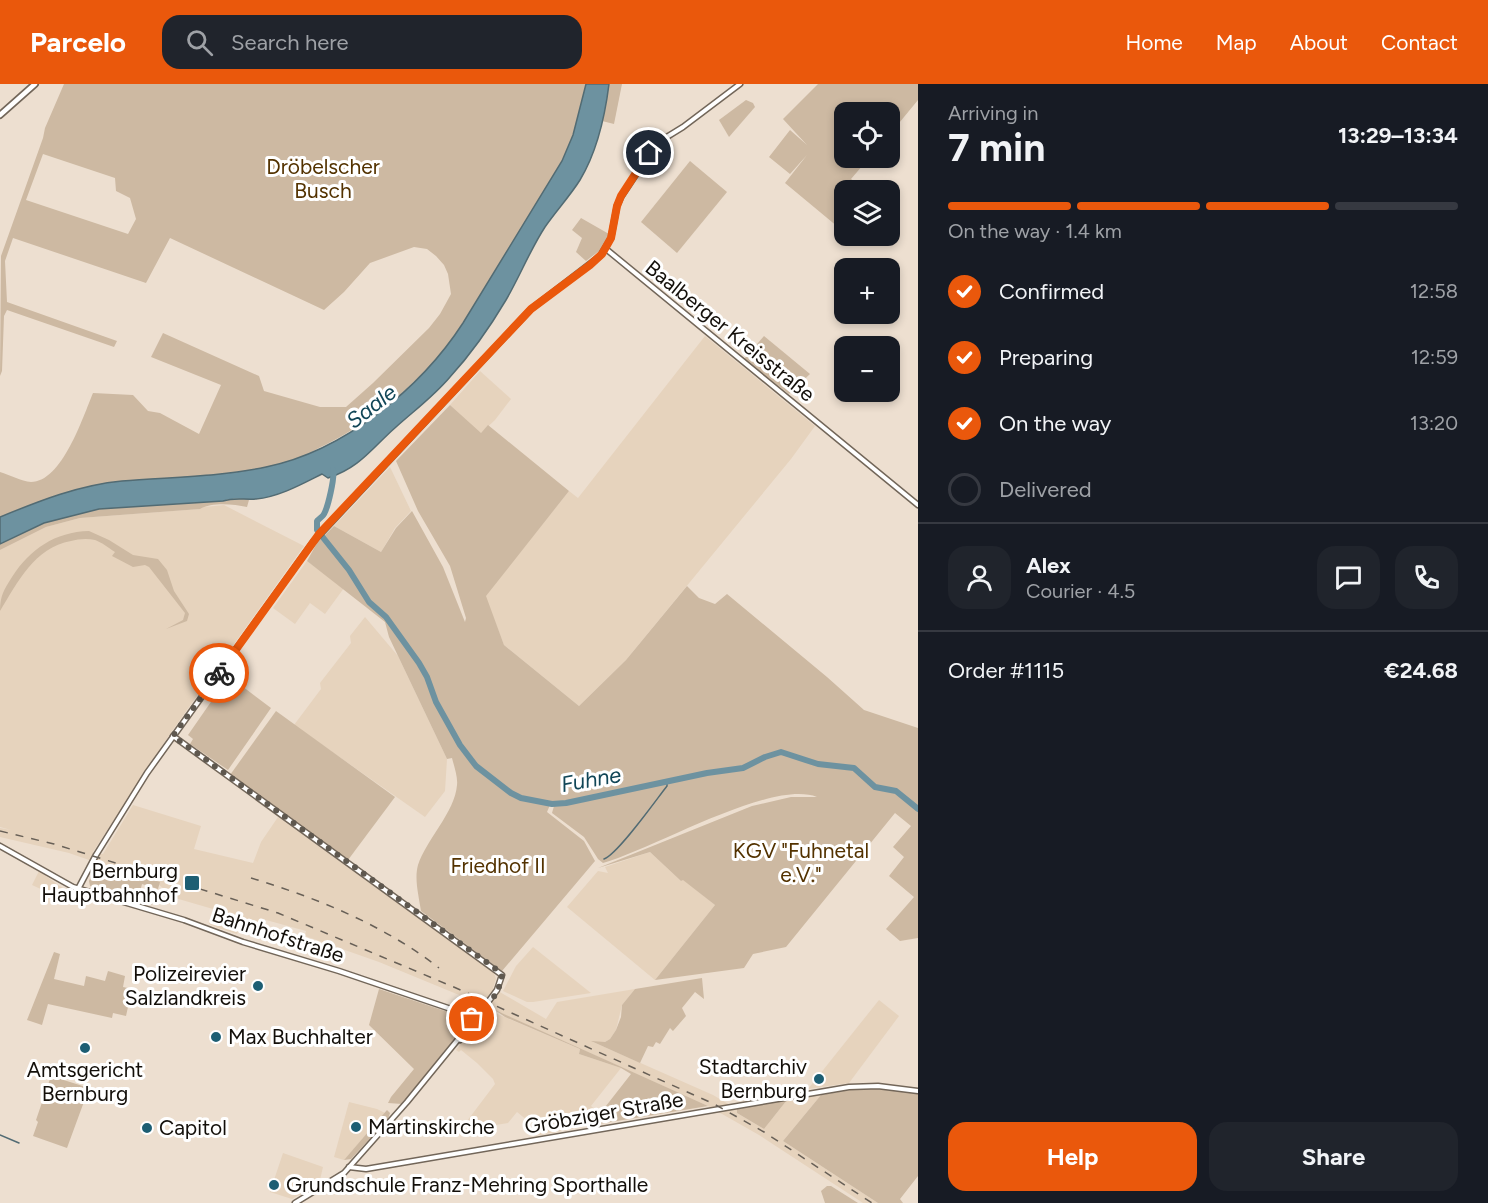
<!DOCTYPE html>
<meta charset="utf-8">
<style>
:root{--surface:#171b24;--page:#20242c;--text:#f1f3f6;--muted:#9ea1a6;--line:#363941;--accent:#ea580c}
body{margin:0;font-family:Figtree,sans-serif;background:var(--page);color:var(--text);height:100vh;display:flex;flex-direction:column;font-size:22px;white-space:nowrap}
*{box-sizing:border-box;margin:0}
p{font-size:20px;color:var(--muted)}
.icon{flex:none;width:33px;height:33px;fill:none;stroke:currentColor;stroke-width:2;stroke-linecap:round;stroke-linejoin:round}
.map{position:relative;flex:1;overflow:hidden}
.panel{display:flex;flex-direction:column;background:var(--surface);width:570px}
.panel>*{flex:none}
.tools{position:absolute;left:834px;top:18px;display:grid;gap:12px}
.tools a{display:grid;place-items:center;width:66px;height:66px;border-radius:12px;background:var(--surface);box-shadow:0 3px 9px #0003;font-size:30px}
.pin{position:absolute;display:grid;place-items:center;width:51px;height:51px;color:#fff;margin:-26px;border:3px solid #fff;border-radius:50%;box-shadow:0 2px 6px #0007}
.courier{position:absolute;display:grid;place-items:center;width:60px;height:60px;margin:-30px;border:4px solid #ea580c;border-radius:50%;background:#fff;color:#222;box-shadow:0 2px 8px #0007}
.summary em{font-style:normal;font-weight:700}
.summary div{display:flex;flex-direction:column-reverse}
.summary{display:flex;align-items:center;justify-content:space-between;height:102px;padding:0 30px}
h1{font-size:39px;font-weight:700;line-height:45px}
.bar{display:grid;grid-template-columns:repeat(4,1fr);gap:9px 6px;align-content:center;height:72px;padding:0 30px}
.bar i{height:8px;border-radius:4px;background:var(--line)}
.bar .active{background:var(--accent)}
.bar p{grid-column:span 4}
.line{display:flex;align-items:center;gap:15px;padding:0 30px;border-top:2px solid var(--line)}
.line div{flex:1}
.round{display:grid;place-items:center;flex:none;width:63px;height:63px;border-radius:18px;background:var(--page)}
ol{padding:0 30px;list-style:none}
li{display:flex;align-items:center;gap:18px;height:66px}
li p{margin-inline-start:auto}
li .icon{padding:6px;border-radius:50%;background:var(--accent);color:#fff;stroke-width:4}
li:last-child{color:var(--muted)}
li i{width:33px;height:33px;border:3px solid var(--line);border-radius:50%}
.action{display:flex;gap:12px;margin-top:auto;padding:12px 30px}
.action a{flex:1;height:69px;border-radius:18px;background:var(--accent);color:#fff;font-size:24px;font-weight:700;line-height:69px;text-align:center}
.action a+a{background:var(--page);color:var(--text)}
header{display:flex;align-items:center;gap:36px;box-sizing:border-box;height:84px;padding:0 30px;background:var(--accent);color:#fff}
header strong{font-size:28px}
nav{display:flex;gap:33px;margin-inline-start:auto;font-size:21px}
.search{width:420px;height:54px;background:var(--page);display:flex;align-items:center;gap:15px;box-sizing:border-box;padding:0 21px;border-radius:18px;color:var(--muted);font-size:22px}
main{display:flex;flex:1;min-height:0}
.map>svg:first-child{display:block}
.built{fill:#e6d3bd}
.green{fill:#cdb9a2;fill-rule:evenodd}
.water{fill:#6d92a0;stroke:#526b73;stroke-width:1.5}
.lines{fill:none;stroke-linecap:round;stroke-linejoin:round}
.stream{stroke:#526b73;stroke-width:1.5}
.river{stroke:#6d92a0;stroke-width:6}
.secondary-casing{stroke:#726659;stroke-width:7}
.primary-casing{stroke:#726659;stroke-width:8}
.secondary{stroke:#fff;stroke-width:4}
.primary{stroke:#fff;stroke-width:4.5}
.rail{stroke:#686057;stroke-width:1.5;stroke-dasharray:8 8;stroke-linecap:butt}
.done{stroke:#5f584f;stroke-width:6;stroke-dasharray:0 10.8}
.route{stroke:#ea580c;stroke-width:8}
.poi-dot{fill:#1d5e73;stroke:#fff;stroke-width:2}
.labels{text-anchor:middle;stroke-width:6;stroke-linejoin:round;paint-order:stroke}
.park-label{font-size:21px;fill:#533200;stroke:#fff}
.street-label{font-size:21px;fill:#130f0a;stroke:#fff}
.poi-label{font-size:21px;fill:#130f0a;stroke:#fff;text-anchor:start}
.water-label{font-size:22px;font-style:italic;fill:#114657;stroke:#fff}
</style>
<header>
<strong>Parcelo</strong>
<div class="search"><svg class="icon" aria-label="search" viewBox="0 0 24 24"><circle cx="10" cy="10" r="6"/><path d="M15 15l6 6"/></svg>Search here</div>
<nav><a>Home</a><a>Map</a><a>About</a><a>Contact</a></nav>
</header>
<main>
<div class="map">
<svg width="918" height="1119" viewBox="0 0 918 1119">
<rect width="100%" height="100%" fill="#eddfd0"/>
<g class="built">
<polygon points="705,252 815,342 791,375 626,576 579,622 504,561 485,512 569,407 578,414"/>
<polygon points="480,287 511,315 495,336 480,350 450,321"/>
<polygon points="390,383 411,427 395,444 381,468 334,442"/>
<polygon points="224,421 304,462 172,647 93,768 103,770 133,721 201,742 194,765 253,779 261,758 278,733 494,889 496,895 493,904 546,935 557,918 635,905 622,921 616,946 610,955 605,958 593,958 713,1011 737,1025 737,1029 764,1045 787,1016 821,1011 783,1057 878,1119 863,1119 759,1051 708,1022 481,920 379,878 305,852 306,847 266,836 263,846 241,839 237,850 218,844 209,840 213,825 175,814 158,800 69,769 0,753 0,744 11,746 0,743 0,466 46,443 80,434 199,425 204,423"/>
<polygon points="307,477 344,504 325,530 310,519 295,540 273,524"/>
<polygon points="365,533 398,572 447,675 445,707 425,733 294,641 321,605 320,599 351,559 350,552"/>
<polygon points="650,768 681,797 683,795 715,821 655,896 567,823 598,787 608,789 605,783"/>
<polygon points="39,787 68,808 70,811 67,817 32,801"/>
<polygon points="533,863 591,909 533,918 527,918 503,907 516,882"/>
<polygon points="879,916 899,932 849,999 808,1005"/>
<polygon points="488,926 580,965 579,970 621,984 591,1022 600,1030 593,1041 534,1052 533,1041 517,1028 508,1039 496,1041 487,1052 464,1041 495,1000 493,995 477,979 461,966 459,968 456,966"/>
<polygon points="349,1018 377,1025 385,1029 344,1076 334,1073"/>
<polygon points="283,1069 323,1083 319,1100 292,1115 270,1108"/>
</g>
<g class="green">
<path d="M64 0H586L573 51 562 77 450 260C414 301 376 335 327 360 316 365 305 372 294 376 251 389 195 394 150 396 139 397 128 396 118 398 76 404 39 417 0 433V388C10 391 21 397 31 398 62 398 83 333 93 309L133 311 148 327 160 329 199 350 221 301 151 273 163 249 259 292 264 307 320 323H346L373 299 429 244 440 230 451 210 448 190 444 181 436 172 427 165 414 163 370 179 344 208 324 226 170 154 146 199 13 154 5 177 7 218 117 257 114 263 7 226 4 232 2 287 0 292 1 172 43 54 45 44ZM43 70 115 94 116 107 130 114 136 135 128 150 26 116Z"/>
<polygon points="609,0 622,0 614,40 602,37"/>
<polygon points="818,0 918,0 918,16 890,50 890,28 844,28 844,74 869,74 851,95 866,106 844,106 844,148 785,99 807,71 790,90 769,73 790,46 807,61 783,35"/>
<polygon points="746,16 753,19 755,23 729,53 719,36"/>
<polygon points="690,77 727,108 677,169 641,138"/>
<polygon points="581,134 609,150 599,167 586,177 576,168 582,154 572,146"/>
<polygon points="764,252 810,290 789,310 744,275"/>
<path d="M450 321 481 349 488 341 569 407 486 512 504 561 579 622 626 576 687 502 699 514 715 520 727 510 827 593 864 626 918 644V854L900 857 886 845 914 813 889 792 904 773 893 763 911 742 895 729 786 863 753 870 744 884 655 896 715 821 683 796 681 797 650 768 598 784 752 722 791 713H817C771 695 654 765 603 779L598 775 584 753 552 729 554 722 550 721 547 728 584 757 595 777 502 887 421 827C419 813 414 795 418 781 426 756 455 728 457 701 458 693 454 682 452 674L447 675 389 553 385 538 307 477 317 459 334 442 381 468 396 444 412 427 443 483 465 538 466 534 450 482 418 427 396 377Z"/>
<path d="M233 414 257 415 249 416 247 423C233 420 212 418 200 425L80 434 46 443 0 466V460L44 439 99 425 223 417Z"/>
<path d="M89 447 109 456 133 471 158 475 167 486 174 507 189 530 187 537 166 545 183 536 185 529 149 483 145 481 133 483 112 472 115 468C109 464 101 458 95 456 87 454 78 455 71 457 34 464 18 498 0 527 0 511 4 506 12 493 30 465 55 448 89 447Z"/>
<polygon points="234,596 271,624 228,686 190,660 193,655 188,651 222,602 227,597 231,599"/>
<polygon points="276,627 395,713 348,776 230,691"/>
<polygon points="97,778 160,798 158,805 142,800 140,808 155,813 152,821 90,802 89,797"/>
<polygon points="54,868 60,870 54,895 84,902 86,892 105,897 108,887 125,892 123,903 132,905 126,932 113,929 112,934 48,920 42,941 27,936"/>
<polygon points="702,894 704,915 695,908 682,924 686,932 673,947 670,944 660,960 656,958 653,963 648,962 640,979 591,957 605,958 610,955 616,946 621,933 622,921 635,905"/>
<path d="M379 905 448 928C458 934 460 942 456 953L402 1020 388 1019 391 1013 414 985 369 941Z"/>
<polygon points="495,926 686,1012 708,1022 593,1041 595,1036 631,990 621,984 579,970 580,965 505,933"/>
<polygon points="51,992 89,1004 67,1064 33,1052 38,1038 36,1036"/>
<polygon points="856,1005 880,1005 918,1010 918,1092 900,1115 903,1119 878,1119 783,1057 821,1011"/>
<polygon points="787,1016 764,1045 737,1029 737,1025"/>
<polygon points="387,1026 390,1029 388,1035 351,1075 344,1076"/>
<polygon points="827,1102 831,1102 858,1119 825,1119 821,1107"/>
</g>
<path class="water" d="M586 0H609C605 32 597 68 580 96 570 112 556 127 545 143 530 166 520 192 506 216 490 243 471 270 450 293 434 312 415 326 396 343 373 363 360 384 328 394L322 390C302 400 279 413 256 415 244 416 235 413 223 417L99 425 44 439 0 460V433C39 417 79 401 122 397 168 393 220 393 266 383 344 367 421 304 463 239L562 77 573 51Z"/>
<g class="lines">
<g class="stream">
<path d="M604 775C618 770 656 716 667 702V698"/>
<polyline points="0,1051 19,1059"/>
</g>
<path class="river" d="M333 386C335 393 328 423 324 430 323 432 318 436 317 437V446L349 486 369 518 386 533 419 579 427 593 436 618 460 661 476 682 511 709 521 714 552 720 566 719 707 689 743 684 765 673 781 668 818 680 854 684 875 703 896 707 918 725"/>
<defs>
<g id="secondary">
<polyline points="606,165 918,421"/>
<polyline points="173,652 502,891 497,906 460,956"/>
<path d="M0 762 73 803 184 836 243 858 339 887 448 924C460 930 464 940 460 953L407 1018 344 1089 295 1119"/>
<polyline points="78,805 96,771 147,689 313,458 531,225 600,172 611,154 617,122 621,113 657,59 683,43 740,0"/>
<polyline points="461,938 476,933"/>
<polyline points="349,1083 366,1085 849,1003 878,1002 918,1007"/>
</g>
<polyline id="primary" points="0,31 35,0"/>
</defs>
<use href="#secondary" class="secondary-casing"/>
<use href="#primary" class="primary-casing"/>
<use href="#secondary" class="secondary"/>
<use href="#primary" class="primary"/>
<g class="rail">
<polyline points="0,747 54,760 278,829 456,904 714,1020 764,1048 872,1119"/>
<path d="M251 794C317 814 384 841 439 884"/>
</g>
</g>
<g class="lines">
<path class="done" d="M219 589 173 652 500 888 502 893C499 908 486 928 472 935"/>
<polyline class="route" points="219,589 319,450 531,225 590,181 602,170 611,154 617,122 621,112 649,69"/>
</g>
<g class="poi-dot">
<rect x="184" y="791" width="16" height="16" rx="3"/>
<circle cx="258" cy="902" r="6"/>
<circle cx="216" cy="953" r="6"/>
<circle cx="85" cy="964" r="6"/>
<circle cx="819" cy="995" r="6"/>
<circle cx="356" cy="1043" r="6"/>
<circle cx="147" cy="1044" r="6"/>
<circle cx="274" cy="1101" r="6"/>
</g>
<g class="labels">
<g class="park-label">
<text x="323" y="90">Dröbelscher<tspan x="323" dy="24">Busch</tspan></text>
<text x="801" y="774">KGV "Fuhnetal<tspan x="801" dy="24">e.V."</tspan></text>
<text x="498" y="789">Friedhof II</text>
</g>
<g class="street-label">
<text transform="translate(730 247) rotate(39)" y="7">Baalberger Kreisstraße</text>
<text transform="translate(278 851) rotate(18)" y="7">Bahnhofstraße</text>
<text transform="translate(604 1029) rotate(-10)" y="7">Gröbziger Straße</text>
</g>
<g class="poi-label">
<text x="178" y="794" text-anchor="end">Bernburg<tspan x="178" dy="24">Hauptbahnhof</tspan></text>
<text x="246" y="897" text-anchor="end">Polizeirevier<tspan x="246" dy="24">Salzlandkreis</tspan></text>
<text x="228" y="960">Max Buchhalter</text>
<text x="807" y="990" text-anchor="end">Stadtarchiv<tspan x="807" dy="24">Bernburg</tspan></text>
<text x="85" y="993" text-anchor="middle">Amtsgericht<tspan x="85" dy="24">Bernburg</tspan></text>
<text x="368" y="1050">Martinskirche</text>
<text x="159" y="1051">Capitol</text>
<text x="286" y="1108">Grundschule Franz-Mehring Sporthalle</text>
</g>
<g class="water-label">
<text transform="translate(371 322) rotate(-38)" y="8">Saale</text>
<text transform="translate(591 695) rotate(-10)" y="8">Fuhne</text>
</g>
</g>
</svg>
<div class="tools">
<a><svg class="icon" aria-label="locate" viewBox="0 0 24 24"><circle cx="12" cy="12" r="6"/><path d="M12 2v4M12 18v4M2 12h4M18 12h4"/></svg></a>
<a><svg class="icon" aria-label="layers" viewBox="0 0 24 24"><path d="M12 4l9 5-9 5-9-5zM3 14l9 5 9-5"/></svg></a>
<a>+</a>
<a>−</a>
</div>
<div class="pin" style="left:472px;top:935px;background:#ea580c"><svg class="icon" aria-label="bag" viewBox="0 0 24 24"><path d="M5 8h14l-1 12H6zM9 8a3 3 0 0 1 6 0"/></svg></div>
<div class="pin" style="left:649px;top:69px;background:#1f2937"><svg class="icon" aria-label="home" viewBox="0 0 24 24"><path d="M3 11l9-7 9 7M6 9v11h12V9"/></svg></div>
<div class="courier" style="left:219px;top:589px"><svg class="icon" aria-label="bike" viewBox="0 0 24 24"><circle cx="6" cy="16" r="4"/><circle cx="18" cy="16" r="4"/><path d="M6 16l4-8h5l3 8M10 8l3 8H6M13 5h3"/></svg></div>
</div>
<section class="panel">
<div class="summary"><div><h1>7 min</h1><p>Arriving in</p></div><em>13:29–13:34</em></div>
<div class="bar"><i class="active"></i><i class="active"></i><i class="active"></i><i></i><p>On the way · 1.4 km</p></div>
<ol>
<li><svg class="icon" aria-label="check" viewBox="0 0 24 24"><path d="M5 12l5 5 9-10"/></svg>Confirmed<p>12:58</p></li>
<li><svg class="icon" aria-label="check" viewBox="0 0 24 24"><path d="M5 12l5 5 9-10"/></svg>Preparing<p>12:59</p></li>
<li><svg class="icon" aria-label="check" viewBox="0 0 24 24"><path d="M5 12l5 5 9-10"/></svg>On the way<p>13:20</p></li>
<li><i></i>Delivered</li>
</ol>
<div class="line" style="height:108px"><a class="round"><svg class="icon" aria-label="person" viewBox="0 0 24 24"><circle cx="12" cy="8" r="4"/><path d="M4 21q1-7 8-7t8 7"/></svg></a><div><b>Alex</b><p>Courier · 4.5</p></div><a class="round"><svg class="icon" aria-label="chat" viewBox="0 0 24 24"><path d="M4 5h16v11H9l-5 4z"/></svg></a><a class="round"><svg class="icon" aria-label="phone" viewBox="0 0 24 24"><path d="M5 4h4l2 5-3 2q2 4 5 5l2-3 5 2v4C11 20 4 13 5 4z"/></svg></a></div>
<div class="line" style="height:78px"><div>Order #1115</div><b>€24.68</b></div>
<div class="action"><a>Help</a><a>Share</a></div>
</section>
</main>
